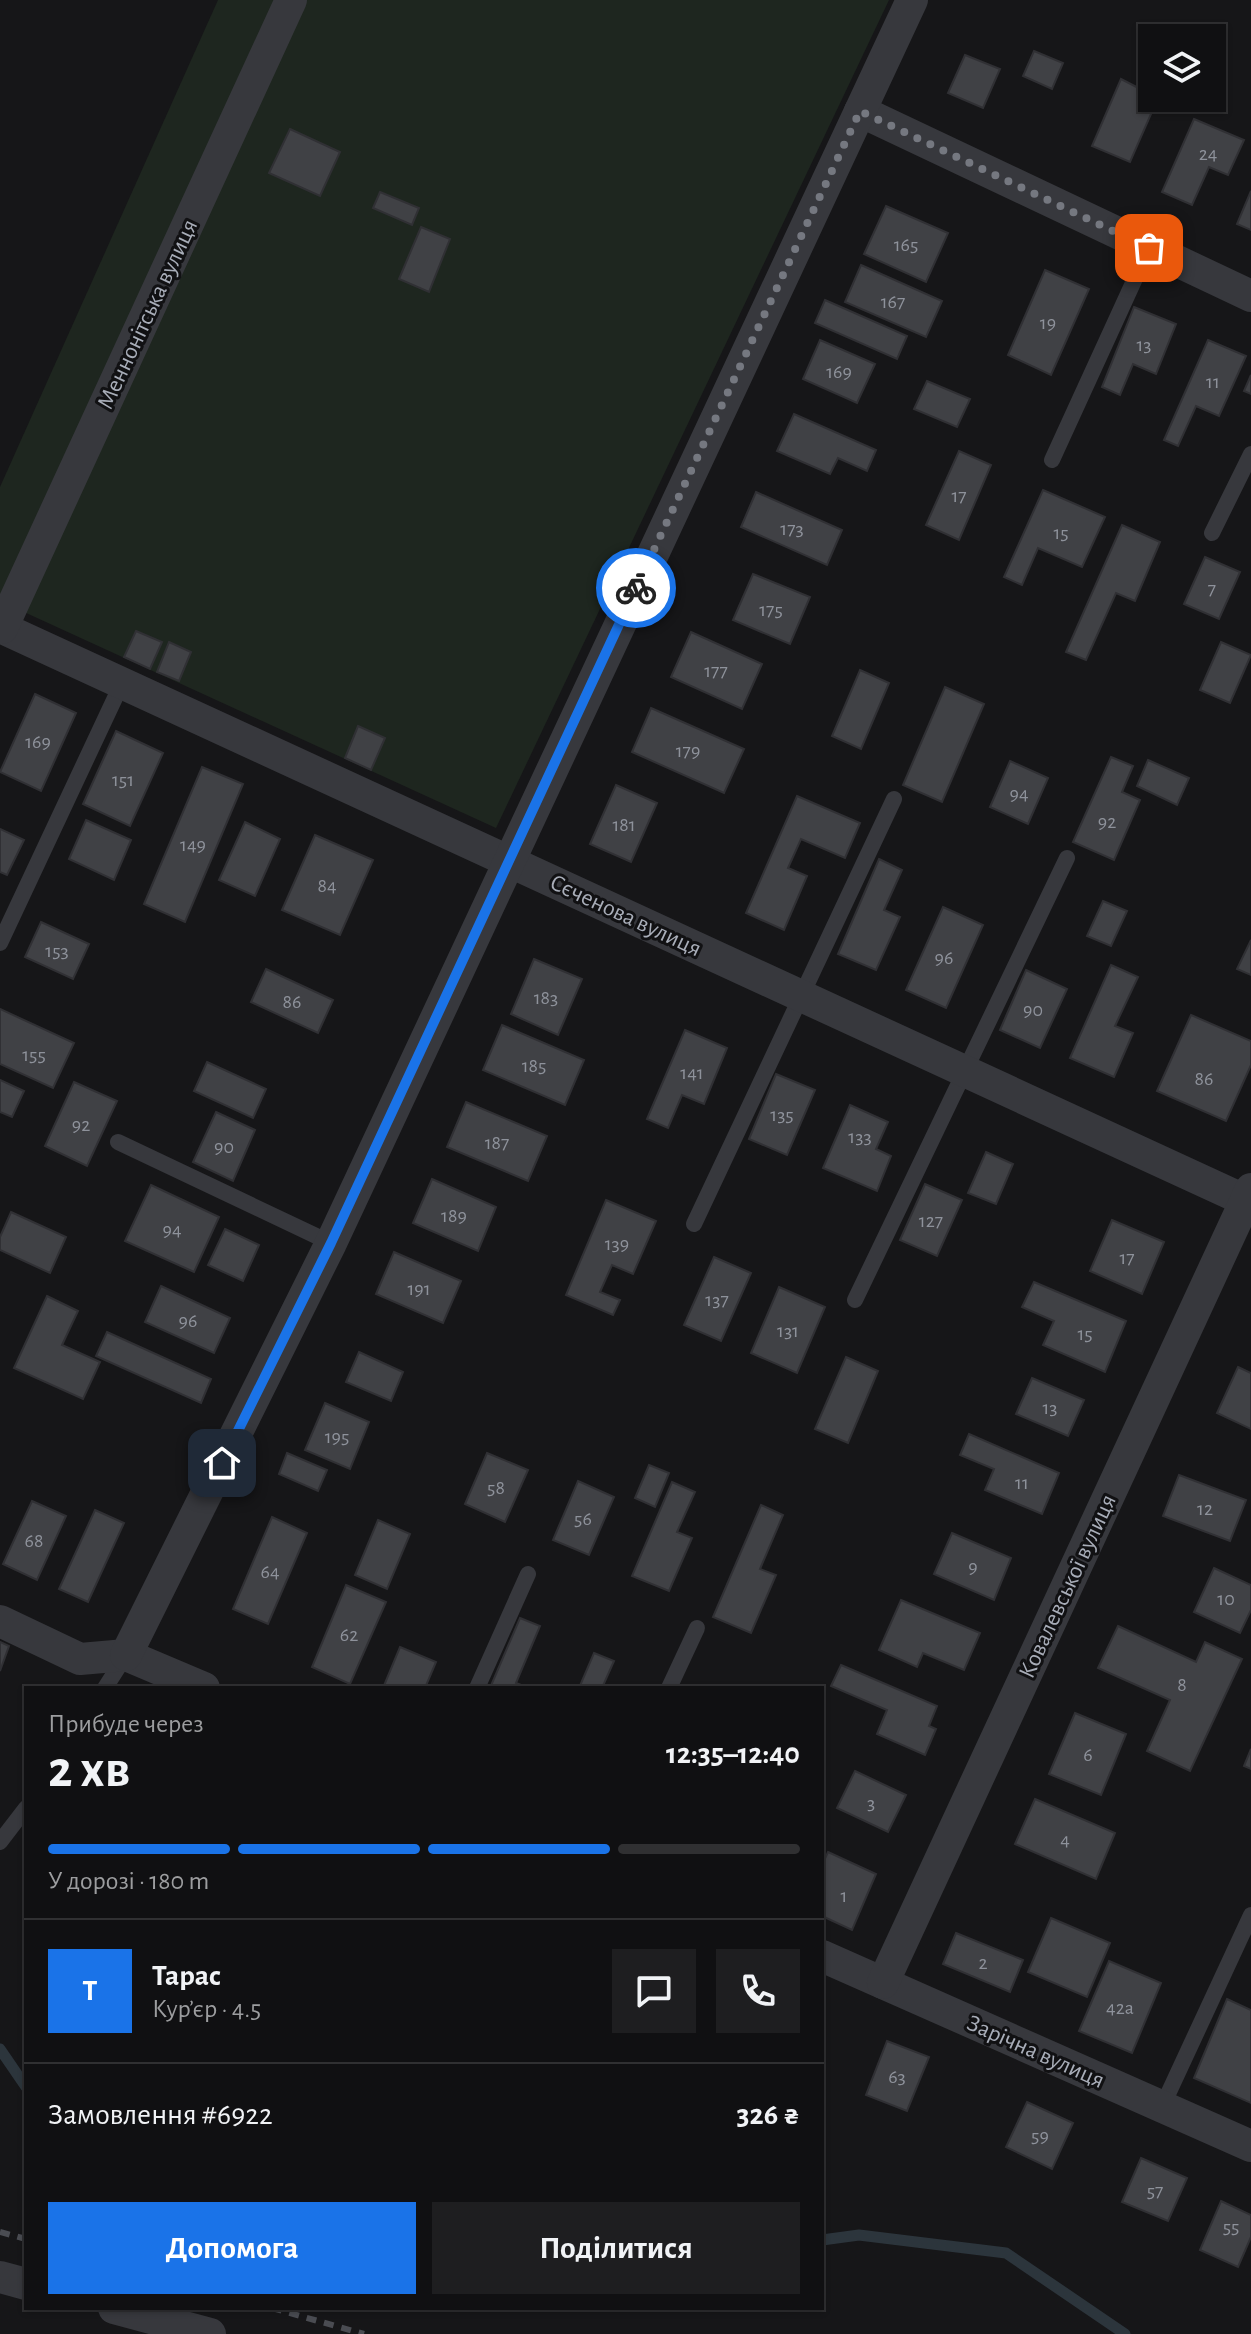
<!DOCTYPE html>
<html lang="uk">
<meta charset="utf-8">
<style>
:root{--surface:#101012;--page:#1e1e20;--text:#f1f3f6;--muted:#9c9d9f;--line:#303032;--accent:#1a73e8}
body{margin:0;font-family:"Alegreya Sans",sans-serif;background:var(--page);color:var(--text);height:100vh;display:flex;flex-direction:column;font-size:30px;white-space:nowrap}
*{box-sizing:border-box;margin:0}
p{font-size:26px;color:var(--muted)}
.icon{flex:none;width:44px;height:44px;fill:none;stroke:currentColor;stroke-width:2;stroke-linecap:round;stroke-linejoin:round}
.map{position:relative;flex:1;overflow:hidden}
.details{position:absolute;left:24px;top:1686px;width:800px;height:624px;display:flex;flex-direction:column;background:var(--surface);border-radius:0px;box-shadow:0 2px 6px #0004,0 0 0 2px var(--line)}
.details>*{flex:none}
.tools{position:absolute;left:1138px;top:24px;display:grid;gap:16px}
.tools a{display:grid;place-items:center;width:88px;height:88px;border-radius:0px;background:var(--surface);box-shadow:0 2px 6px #0004,0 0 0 2px var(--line);font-size:40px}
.pin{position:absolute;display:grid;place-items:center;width:68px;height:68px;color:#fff;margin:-34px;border-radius:16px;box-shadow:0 4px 12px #0006}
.courier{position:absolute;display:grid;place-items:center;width:80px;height:80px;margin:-40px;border:6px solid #1a73e8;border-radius:50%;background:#fff;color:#222;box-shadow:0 2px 10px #0007}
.head em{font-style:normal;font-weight:600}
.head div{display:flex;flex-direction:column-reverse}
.head{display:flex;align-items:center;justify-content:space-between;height:136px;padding:0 24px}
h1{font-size:52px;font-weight:600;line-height:60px}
.bar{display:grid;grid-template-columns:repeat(4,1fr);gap:12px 8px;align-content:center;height:96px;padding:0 24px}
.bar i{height:10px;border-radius:6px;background:var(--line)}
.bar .current{background:var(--accent)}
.bar p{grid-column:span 4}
.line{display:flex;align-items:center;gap:20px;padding:0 24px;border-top:2px solid var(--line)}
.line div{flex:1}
.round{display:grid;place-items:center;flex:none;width:84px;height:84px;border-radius:0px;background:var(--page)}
.cta{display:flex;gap:16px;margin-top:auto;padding:16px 24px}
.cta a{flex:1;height:92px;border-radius:0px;background:var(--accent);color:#fff;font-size:32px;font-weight:600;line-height:92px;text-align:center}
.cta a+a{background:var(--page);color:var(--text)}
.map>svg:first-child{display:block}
.green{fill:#1e261f}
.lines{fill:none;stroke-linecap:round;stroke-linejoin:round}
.stream{stroke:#2c353c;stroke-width:11}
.building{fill:#404145;stroke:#303034;stroke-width:2}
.lane{stroke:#37383d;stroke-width:16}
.street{stroke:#37383d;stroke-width:32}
.rail{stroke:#4a4c52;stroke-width:6;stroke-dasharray:10 8;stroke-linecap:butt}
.done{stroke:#757880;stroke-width:8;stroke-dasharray:0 14.4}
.route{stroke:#1a73e8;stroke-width:10}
.labels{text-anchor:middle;stroke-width:6;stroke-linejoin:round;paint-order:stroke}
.number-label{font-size:20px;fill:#8e929b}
.street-label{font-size:24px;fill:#a8adb8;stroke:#111113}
</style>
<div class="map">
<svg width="1251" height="2334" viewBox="0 0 1251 2334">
<rect width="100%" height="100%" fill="#161618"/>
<polygon class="green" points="218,0 889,0 496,828 0,601 0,487"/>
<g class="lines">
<g class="stream">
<polyline points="0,2049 26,2087"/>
<polyline points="822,2240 859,2235 1006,2253 1125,2334"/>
</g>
</g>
<g class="building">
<polygon points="1034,51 1063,63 1052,89 1023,76"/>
<polygon points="965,55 1000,69 983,108 948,93"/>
<polygon points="1121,79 1158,98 1130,162 1092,146"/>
<polygon points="1194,119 1244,140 1228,175 1209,167 1192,205 1162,192"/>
<polygon points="290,129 340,152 320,196 269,173"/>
<polygon points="1251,191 1251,230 1237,224"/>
<polygon points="380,192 419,208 412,225 373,208"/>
<polygon points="886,206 948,233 926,282 864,254"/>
<polygon points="421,227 450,239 429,292 399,279"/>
<polygon points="861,265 942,301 926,337 845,302"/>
<polygon points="1045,270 1089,289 1051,375 1008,355"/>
<polygon points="825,300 907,336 897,359 815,323"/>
<polygon points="1134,307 1176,324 1156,374 1133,364 1120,395 1102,387"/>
<polygon points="820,340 875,364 857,403 803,379"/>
<polygon points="1208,340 1246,356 1219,416 1196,406 1178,446 1164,440"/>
<polygon points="1251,375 1251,394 1244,391"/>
<polygon points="927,381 970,399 957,427 914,409"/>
<polygon points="794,414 876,450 867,471 838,458 830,474 777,451"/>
<polygon points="959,451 991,465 959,540 926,525"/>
<polygon points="1043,490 1105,517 1082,567 1038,548 1022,585 1004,577"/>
<polygon points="756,492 842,530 827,565 741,527"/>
<polygon points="1122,525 1160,542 1135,601 1116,593 1086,660 1066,652"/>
<polygon points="1205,557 1240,572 1219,619 1184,604"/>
<polygon points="753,574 810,597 790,644 733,620"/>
<polygon points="136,631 162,642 150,669 124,657"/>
<polygon points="691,632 762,664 742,709 671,677"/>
<polygon points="169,642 191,652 179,681 157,672"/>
<polygon points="1221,642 1251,655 1230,703 1200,690"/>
<polygon points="860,670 889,683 861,749 832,736"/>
<polygon points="945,687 984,704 942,802 903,785"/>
<polygon points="35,694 76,713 41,791 0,772"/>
<polygon points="651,708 744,749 724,793 632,752"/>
<polygon points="358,726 385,738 371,770 345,758"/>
<polygon points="116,731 163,753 130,826 83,804"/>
<polygon points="1111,757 1133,766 1122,792 1140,800 1114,860 1073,842"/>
<polygon points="1148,760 1189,778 1177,805 1137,786"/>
<polygon points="1010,761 1048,778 1028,824 990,807"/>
<polygon points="202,767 243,784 185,922 144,904"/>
<polygon points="616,785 657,803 631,862 590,844"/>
<polygon points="797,796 860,823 845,858 801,839 788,868 807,876 784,930 746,913"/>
<polygon points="86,820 131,840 114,880 69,859"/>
<polygon points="245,822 280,839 255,896 219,880"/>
<polygon points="0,829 24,840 7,875 0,872"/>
<polygon points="315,835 373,860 340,935 282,910"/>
<polygon points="879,859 902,870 884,910 900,917 876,970 838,954"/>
<polygon points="1103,901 1127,911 1111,946 1087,936"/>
<polygon points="943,907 983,925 946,1008 906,990"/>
<polygon points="41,922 89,944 73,979 25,957"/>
<polygon points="1251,940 1251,975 1237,969"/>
<polygon points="534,959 582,979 558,1035 511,1014"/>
<polygon points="1111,965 1138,977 1115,1026 1133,1033 1114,1077 1070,1058"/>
<polygon points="266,969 333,1000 318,1033 251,1002"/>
<polygon points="1026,970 1067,989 1040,1048 1000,1030"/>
<polygon points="0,1009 74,1043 53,1088 0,1064"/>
<polygon points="1191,1015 1251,1041 1251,1065 1226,1121 1157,1091"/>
<polygon points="502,1025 584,1060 565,1105 483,1070"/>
<polygon points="685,1030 727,1048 704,1104 682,1095 668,1128 647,1119"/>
<polygon points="207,1062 266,1089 253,1118 194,1091"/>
<polygon points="776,1074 815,1090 787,1155 749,1139"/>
<polygon points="0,1080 24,1091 12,1117 0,1112"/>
<polygon points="74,1082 117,1101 87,1166 45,1146"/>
<polygon points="466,1102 547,1136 528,1181 447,1147"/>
<polygon points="850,1105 888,1122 876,1149 891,1156 877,1191 823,1168"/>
<polygon points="216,1112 255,1130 233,1181 193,1162"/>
<polygon points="986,1152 1013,1164 996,1204 968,1193"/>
<polygon points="432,1179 496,1207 478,1251 413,1223"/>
<polygon points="925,1184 962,1200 937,1256 900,1240"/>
<polygon points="151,1185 219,1217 194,1272 125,1241"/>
<polygon points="606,1200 656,1221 633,1274 612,1265 600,1292 620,1300 613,1315 566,1295"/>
<polygon points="11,1212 66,1237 50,1273 0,1250 0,1237"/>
<polygon points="1112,1220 1164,1242 1142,1294 1090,1271"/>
<polygon points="225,1229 259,1245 243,1281 208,1265"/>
<polygon points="394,1252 461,1281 443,1323 376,1294"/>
<polygon points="714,1257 751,1273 721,1341 684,1325"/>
<polygon points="1034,1282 1126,1321 1105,1372 1043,1345 1054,1321 1022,1307"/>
<polygon points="161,1286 230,1318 214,1353 145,1322"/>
<polygon points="779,1287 825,1307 797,1373 751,1353"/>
<polygon points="47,1296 78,1311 62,1345 100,1362 83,1399 14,1368"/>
<polygon points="107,1332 211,1379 201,1403 96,1356"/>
<polygon points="359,1352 403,1372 391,1401 346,1382"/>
<polygon points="846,1357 878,1371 848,1443 815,1429"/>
<polygon points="1238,1367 1251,1373 1251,1429 1217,1413"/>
<polygon points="1032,1378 1084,1400 1068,1436 1016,1414"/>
<polygon points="325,1403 369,1422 350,1469 305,1450"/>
<polygon points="969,1434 1059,1473 1042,1514 985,1490 994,1469 960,1455"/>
<polygon points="287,1453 327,1470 318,1491 279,1474"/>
<polygon points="487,1453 528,1470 505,1522 465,1504"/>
<polygon points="649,1465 669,1473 655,1507 635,1498"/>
<polygon points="1179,1475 1246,1500 1230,1541 1163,1516"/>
<polygon points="578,1481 614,1497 589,1555 553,1540"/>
<polygon points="672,1482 695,1492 677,1532 692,1538 669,1591 632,1576"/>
<polygon points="32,1501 66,1516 37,1580 3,1564"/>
<polygon points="761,1505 783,1515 760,1569 776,1575 751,1633 713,1617"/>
<polygon points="95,1510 124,1523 88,1602 59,1589"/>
<polygon points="272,1517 307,1533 268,1624 233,1609"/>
<polygon points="378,1520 410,1534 387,1589 355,1575"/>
<polygon points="952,1533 1011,1558 994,1600 934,1574"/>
<polygon points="1214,1568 1251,1585 1251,1610 1240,1633 1194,1612"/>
<polygon points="346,1585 386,1602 350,1684 312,1667"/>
<polygon points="901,1600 980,1633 964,1670 923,1653 917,1667 879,1650"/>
<polygon points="520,1618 540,1626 516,1683 529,1688 490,1688"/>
<polygon points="1118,1626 1196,1662 1205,1642 1242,1659 1190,1771 1147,1751 1170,1700 1098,1668"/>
<polygon points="0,1642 9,1646 0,1671"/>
<polygon points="400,1647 436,1662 425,1688 383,1688"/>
<polygon points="594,1653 614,1661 602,1688 579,1688"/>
<polygon points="841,1665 937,1706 929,1726 936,1729 925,1755 877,1734 887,1710 831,1686"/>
<polygon points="1075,1713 1126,1734 1101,1795 1049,1774"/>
<polygon points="1251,1749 1251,1769 1244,1766"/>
<polygon points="855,1771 906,1795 888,1832 837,1808"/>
<polygon points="1035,1799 1115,1833 1096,1879 1015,1844"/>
<polygon points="828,1852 876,1874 852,1930 822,1916 822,1865"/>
<polygon points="1051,1918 1110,1943 1087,1997 1028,1972"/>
<polygon points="956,1933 1023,1960 1010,1992 943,1964"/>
<polygon points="1109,1961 1161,1983 1132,2053 1079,2031"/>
<polygon points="1227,1999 1251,2010 1251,2103 1194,2078"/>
<polygon points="887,2041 929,2057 907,2111 866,2095"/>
<polygon points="1027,2102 1073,2123 1052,2169 1006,2147"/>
<polygon points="1141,2158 1187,2178 1168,2221 1122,2202"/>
<polygon points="1221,2201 1251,2215 1251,2237 1238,2267 1200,2250"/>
</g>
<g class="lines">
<g class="lane">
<polyline points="1052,460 1149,248"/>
<polyline points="1212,533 1251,454"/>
<polyline points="0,943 122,683"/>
<polyline points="118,1142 331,1243"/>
<polyline points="694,1224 894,799"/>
<polyline points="855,1300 1067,858"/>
<polyline points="105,1688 126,1655"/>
<polyline points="477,1688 528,1574"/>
<polyline points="669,1688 697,1628"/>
<polyline points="0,1842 26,1808"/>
<polyline points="1162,2107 1251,1915"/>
</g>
<g class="street">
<polyline points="860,111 1251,296"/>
<polyline points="0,627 1251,1203"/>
<polyline points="2,628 291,0"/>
<polyline points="0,1621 80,1659 126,1655 204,1688"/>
<polyline points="126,1655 331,1243 912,0"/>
<polyline points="822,1956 1251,2146"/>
<polyline points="883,1983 1251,1189"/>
<polyline points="0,2277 26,2284"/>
<polyline points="114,2308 210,2334"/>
</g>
<g class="rail">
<polyline points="0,2232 26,2239"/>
<polyline points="272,2308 364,2334"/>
</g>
</g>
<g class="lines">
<polyline class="done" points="636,588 860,111 1149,248"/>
<polyline class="route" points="222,1463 331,1243 636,588"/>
</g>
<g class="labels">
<g class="number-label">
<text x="1208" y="160">24</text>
<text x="906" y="251">165</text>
<text x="893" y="308">167</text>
<text x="1048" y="329">19</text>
<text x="1144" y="351">13</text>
<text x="839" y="378">169</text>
<text x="1213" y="388">11</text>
<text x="959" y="502">17</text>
<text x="792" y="535">173</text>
<text x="1061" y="539">15</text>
<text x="1212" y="595">7</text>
<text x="771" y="616">175</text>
<text x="716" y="677">177</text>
<text x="38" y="748">169</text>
<text x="688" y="757">179</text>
<text x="123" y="786">151</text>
<text x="1019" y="800">94</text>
<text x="1107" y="828">92</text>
<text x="624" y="831">181</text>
<text x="193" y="851">149</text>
<text x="327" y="892">84</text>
<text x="57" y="957">153</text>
<text x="944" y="964">96</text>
<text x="546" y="1004">183</text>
<text x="292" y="1008">86</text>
<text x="1033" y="1016">90</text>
<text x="34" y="1061">155</text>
<text x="534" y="1072">185</text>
<text x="692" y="1079">141</text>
<text x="1204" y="1085">86</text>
<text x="782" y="1121">135</text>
<text x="81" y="1131">92</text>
<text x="860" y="1143">133</text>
<text x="497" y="1149">187</text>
<text x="224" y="1153">90</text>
<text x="454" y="1222">189</text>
<text x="931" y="1227">127</text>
<text x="172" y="1236">94</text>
<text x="617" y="1250">139</text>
<text x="1127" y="1264">17</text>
<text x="419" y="1295">191</text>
<text x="717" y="1306">137</text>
<text x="188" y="1327">96</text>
<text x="788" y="1337">131</text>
<text x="1085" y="1340">15</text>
<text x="1050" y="1414">13</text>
<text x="337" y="1443">195</text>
<text x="1022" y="1489">11</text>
<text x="496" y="1494">58</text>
<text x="1205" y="1515">12</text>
<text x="583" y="1525">56</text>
<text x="34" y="1547">68</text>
<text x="973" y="1573">9</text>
<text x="270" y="1578">64</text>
<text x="1226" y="1605">10</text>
<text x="349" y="1641">62</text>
<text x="1182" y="1691">8</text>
<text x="1088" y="1761">6</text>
<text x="871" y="1809">3</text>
<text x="1065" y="1846">4</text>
<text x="844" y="1902">1</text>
<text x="983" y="1969">2</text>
<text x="1120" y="2014">42а</text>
<text x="897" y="2083">63</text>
<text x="1040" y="2142">59</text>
<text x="1155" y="2197">57</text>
<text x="1231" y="2233">55</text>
</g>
<g class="street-label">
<text transform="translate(147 314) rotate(-65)" y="8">Меннонітська вулиця</text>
<text transform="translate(626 915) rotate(25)" y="8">Сєченова вулиця</text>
<text transform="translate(1067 1586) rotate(-65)" y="8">Ковалевської вулиця</text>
<text transform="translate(1036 2051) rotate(24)" y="8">Зарічна вулиця</text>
</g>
</g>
</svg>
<div class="tools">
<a><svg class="icon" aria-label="layers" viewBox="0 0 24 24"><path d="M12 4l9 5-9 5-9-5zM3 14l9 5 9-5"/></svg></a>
</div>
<div class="pin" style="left:1149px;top:248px;background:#ea580c"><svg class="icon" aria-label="bag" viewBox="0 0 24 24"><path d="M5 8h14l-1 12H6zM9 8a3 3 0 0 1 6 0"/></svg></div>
<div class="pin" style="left:222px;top:1463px;background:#1f2937"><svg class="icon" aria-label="home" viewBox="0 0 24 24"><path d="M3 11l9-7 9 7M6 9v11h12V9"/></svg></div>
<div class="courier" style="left:636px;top:588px"><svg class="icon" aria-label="bike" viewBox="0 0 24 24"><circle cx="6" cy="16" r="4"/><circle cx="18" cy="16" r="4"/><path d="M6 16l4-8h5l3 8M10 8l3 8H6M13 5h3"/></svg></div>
<section class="details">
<div class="head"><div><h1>2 хв</h1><p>Прибуде через</p></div><em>12:35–12:40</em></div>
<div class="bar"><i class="current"></i><i class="current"></i><i class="current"></i><i></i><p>У дорозі · 180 m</p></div>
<div class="line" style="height:144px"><b class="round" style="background:var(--accent);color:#fff">Т</b><div><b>Тарас</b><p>Кур’єр · 4.5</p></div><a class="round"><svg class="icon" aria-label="chat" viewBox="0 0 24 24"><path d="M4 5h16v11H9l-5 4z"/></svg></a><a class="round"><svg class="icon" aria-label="phone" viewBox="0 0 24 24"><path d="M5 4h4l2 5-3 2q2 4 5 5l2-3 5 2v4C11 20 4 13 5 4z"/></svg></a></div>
<div class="line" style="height:104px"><div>Замовлення #6922</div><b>326 ₴</b></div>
<div class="cta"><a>Допомога</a><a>Поділитися</a></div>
</section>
</div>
